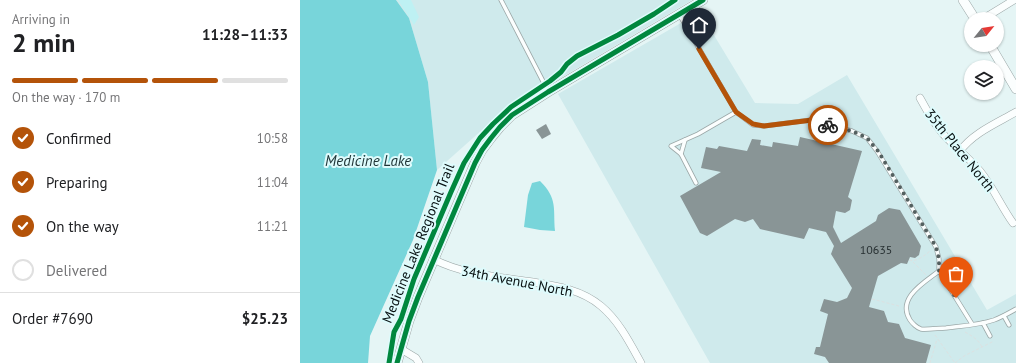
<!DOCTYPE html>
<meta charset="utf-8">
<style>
:root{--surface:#fff;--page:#f6f6f6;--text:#202124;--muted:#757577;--line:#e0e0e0;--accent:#b45309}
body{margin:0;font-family:"PT Sans",sans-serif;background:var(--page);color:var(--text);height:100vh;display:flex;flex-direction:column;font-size:15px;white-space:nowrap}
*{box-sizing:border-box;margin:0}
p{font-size:13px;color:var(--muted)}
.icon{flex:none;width:22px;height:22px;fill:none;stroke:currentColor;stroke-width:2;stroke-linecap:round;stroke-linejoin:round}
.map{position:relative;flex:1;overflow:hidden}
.details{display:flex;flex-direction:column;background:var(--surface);width:300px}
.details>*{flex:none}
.needle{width:26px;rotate:60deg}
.controls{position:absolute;left:664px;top:12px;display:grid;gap:8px}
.controls a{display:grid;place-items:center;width:40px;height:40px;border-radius:50%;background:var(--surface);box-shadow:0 1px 3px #0004;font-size:20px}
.pin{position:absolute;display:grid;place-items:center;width:34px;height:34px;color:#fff;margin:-41px -17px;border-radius:50% 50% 50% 0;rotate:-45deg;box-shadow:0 0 4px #0007}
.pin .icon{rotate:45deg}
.courier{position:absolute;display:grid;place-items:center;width:40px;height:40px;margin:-20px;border:3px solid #b45309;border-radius:50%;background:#fff;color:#222;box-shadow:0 1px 5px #0007}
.overview em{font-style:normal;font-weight:700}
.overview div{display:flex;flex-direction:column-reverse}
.overview{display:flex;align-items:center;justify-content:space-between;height:68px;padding:0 12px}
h1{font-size:26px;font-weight:700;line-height:30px}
.bar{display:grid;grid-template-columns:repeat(4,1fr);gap:6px 4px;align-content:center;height:48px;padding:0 12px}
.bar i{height:5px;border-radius:3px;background:var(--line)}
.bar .current{background:var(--accent)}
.bar p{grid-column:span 4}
.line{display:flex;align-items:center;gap:10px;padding:0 12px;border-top:1px solid var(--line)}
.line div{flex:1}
ol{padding:0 12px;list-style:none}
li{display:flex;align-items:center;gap:12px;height:44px}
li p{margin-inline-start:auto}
li .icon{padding:4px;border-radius:50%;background:var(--accent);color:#fff;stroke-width:4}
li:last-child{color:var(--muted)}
li i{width:22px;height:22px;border:2px solid var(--line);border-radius:50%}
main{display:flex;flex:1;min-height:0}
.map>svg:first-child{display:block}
.built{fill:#cfeaec}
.green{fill:#bef1f3}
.water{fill:#78d5da}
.building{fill:#899596}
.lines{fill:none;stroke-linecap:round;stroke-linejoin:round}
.service-casing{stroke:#9ba7a7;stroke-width:5}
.minor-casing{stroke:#9ba7a7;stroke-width:8}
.tertiary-casing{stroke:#9ba7a7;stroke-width:10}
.path{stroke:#dce1e1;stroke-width:1;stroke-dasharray:3 2;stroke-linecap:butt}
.service{stroke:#fbfefe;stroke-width:3.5}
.minor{stroke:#fbfefe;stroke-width:7}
.tertiary{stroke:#fbfefe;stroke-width:9}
.cycleway-casing{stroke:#defbfc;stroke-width:8}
.cycleway{stroke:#00873e;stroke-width:5}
.done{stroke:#546060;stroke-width:4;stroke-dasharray:0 7.2}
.route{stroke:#b45309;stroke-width:5}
.labels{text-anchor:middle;stroke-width:4;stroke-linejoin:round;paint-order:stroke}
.number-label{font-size:12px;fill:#273032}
.street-label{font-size:14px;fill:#060f10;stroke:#defbfc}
.water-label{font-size:15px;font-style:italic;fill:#1e3436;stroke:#defbfc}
</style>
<main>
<section class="details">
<div class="overview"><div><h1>2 min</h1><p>Arriving in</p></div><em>11:28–11:33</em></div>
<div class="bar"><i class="current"></i><i class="current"></i><i class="current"></i><i></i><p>On the way · 170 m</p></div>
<ol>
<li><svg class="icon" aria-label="check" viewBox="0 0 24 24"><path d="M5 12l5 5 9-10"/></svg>Confirmed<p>10:58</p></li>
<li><svg class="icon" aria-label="check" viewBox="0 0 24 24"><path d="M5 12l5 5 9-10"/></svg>Preparing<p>11:04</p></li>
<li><svg class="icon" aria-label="check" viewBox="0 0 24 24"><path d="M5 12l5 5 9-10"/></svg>On the way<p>11:21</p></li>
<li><i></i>Delivered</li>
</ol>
<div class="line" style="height:52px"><div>Order #7690</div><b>$25.23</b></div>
</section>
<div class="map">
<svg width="716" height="363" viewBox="0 0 716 363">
<rect width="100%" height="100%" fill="#e5f5f5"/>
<g class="built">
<polygon points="96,0 392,0 200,114 137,170 128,82 109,18"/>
<polygon points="400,12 455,103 498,104 547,75 687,310 716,294 716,363 410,363 258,94"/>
</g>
<polygon class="green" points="98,0 111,0 119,17 114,25"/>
<g class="water">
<polygon points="0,0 96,0 109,18 128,82 137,170 113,240 70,336 68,363 0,363"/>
<path d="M240 181C258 199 253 208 255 231L240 230 224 227 228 195 232 183Z"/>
</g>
<g class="building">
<polygon points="246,124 251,134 242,139 236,130"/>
<polygon points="500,137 562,151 548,197 552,200 550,210 545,213 536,211 533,227 541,243 576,221 578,215 589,208 600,210 621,246 619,255 615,258 610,257 607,264 601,263 578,276 569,307 584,311 588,322 599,324 605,338 631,345 626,363 529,363 525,357 514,354 516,347 520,347 528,314 520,311 524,299 537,302 547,298 552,288 531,254 534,246 526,232 509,228 504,239 460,229 453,219 445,222 435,219 407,236 400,233 380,196 421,172 401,168 406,147 417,149 419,146 447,151 452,139 461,140 460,145 472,147 473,142 498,146"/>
</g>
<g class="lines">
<defs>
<g id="service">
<polyline points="201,0 248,91"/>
<polyline points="379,14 436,112 453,125 464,126 511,120 552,131 567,138 577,151 636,247 639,259 639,271"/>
<polyline points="381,154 385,140"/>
<polyline points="396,183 381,154 371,146 398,134 436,112"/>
<polyline points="704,316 709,325"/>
<polyline points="683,323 690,336"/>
<path d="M672 324 639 271C625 282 596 298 610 320 612 323 617 328 621 329 626 330 640 328 646 328 662 326 679 325 694 320 702 317 709 313 716 309"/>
</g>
<g id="minor">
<polyline points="683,19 714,0"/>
<path d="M620 98C627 111 634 123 643 134 655 147 669 158 680 171 693 187 701 206 713 223"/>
<path d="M660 151C673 133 697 123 716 112"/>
<path d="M133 259C164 275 200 277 233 282 258 286 282 290 301 306 319 321 330 343 341 363"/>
<polyline points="101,349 116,358 119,363"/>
</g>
<g id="tertiary">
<polyline points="663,0 675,19"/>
<polyline points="690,45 716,89"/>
<polyline points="97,363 109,321 118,297 175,163 182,150 191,138 200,127 212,115 248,92 403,0"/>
</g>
</defs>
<use href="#service" class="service-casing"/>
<use href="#minor" class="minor-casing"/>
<use href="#tertiary" class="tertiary-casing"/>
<g class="path">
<path d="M609 260C617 262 624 256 630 251"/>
<polyline points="613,262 626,275"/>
<polyline points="572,299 599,306"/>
<path d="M665 332C672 336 678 339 682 347"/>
<polyline points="635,335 655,363"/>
<polyline points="630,363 637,339"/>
<polyline points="655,363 664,356 694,341"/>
</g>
<use href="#service" class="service"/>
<use href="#minor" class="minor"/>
<use href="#tertiary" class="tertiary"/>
<defs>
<g id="cycleway">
<polyline points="89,363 94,332 101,319 114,279 151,192 164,163 180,138 193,124 211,107 250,81 261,72 267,64 277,56 318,35 354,14 375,0"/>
<polyline points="97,363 109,321 118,297 175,163 182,150 191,138 200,127 212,115 248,92 403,0"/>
</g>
</defs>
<use href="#cycleway" class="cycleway-casing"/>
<use href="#cycleway" class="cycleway"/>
</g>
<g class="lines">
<polyline class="done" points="528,125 552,131 567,138 578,151 636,247 639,259 639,271 656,298"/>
<polyline class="route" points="399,49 436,112 453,124 464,126 512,120 528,125"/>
</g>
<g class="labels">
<g class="number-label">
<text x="576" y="254">10635</text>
</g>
<g class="street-label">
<text transform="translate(660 150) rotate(51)" y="5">35th Place North</text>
<text transform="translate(118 243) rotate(-68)" y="5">Medicine Lake Regional Trail</text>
<text transform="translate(217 281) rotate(11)" y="5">34th Avenue North</text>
</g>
<g class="water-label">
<text x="68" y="166">Medicine Lake</text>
</g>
</g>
</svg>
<div class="controls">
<a><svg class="needle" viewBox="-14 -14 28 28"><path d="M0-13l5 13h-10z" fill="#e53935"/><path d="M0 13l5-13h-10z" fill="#757577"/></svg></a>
<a><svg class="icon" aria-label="layers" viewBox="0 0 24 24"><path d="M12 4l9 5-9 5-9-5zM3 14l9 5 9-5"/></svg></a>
</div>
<div class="pin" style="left:656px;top:298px;background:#ea580c"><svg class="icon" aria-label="bag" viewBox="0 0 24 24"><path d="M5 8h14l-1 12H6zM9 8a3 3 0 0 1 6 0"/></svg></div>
<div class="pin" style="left:399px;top:49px;background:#1f2937"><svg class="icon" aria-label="home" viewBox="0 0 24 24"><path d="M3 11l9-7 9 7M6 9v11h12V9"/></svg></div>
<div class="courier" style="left:528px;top:125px"><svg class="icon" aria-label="bike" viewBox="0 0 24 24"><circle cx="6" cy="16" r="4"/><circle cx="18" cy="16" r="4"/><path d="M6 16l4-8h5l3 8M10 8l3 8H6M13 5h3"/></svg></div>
</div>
</main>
